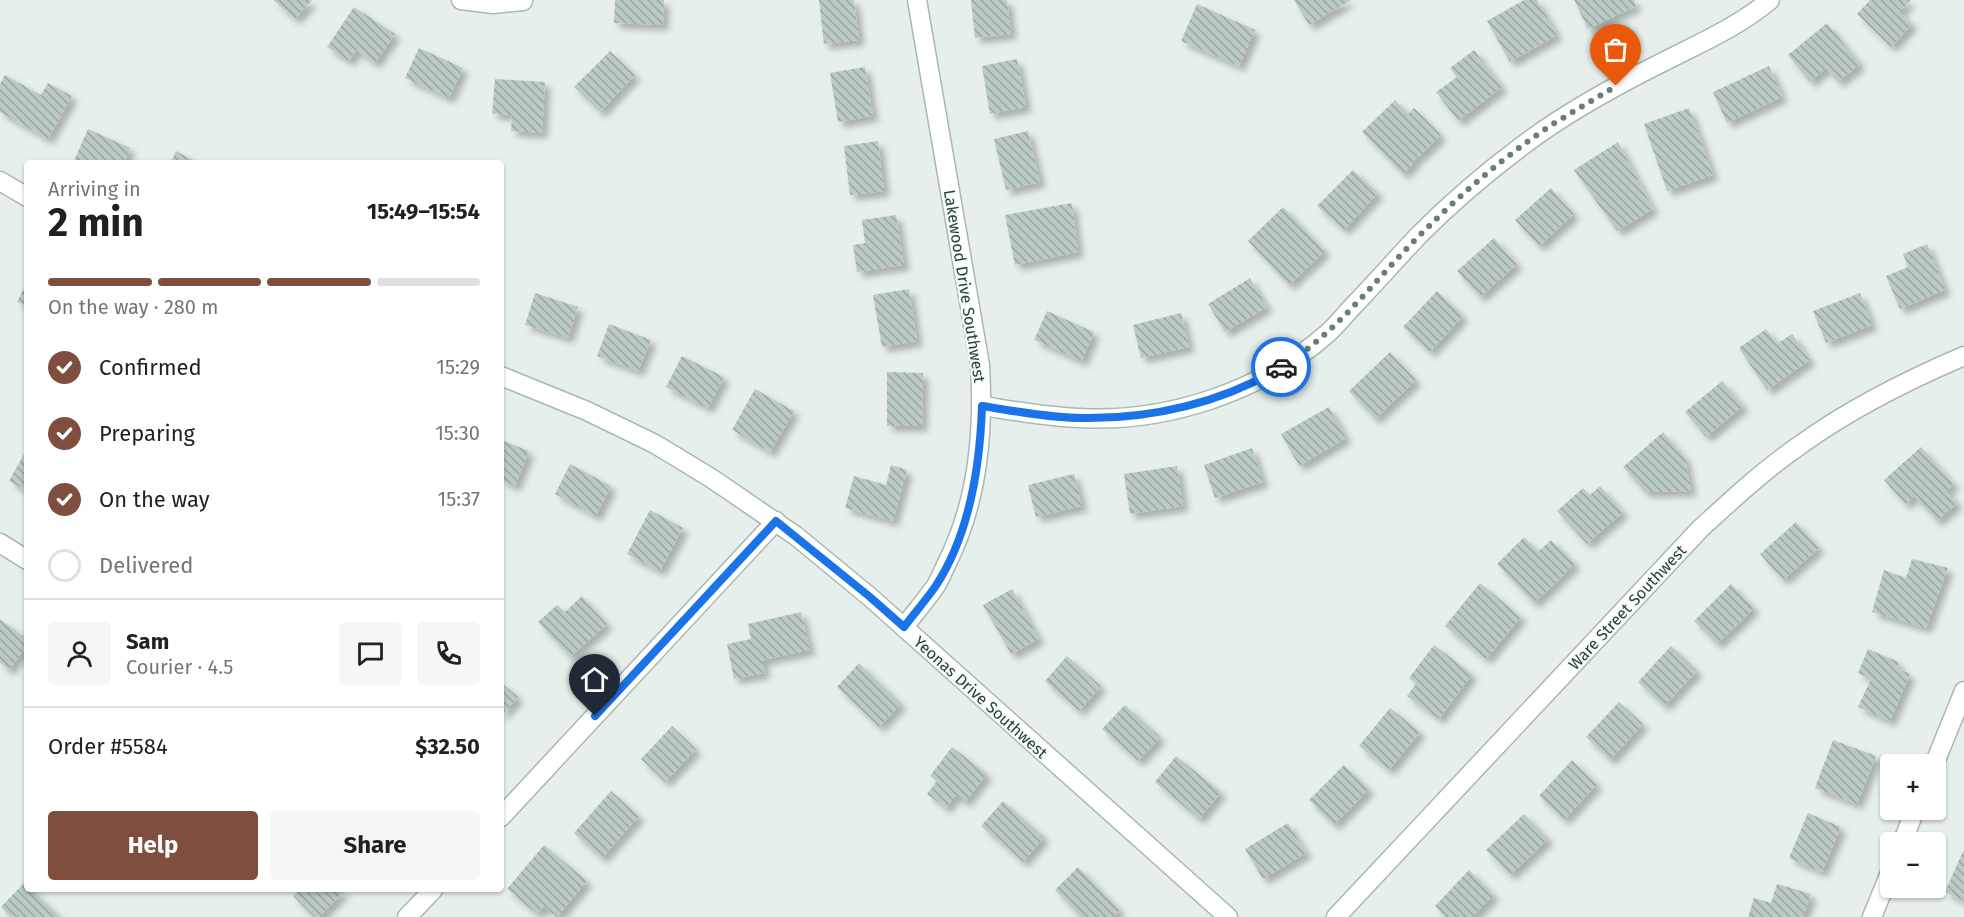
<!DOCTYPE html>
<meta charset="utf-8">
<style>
:root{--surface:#fff;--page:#f6f6f6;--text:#202124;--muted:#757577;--line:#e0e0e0;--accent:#7f4e3f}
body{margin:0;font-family:"Fira Sans",sans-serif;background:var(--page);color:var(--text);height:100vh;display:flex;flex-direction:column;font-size:22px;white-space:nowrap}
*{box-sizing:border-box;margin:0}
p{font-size:20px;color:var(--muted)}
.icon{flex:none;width:33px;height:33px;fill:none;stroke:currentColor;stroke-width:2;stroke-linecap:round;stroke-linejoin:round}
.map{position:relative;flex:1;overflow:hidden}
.panel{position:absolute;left:24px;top:160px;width:480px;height:732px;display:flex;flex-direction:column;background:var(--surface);border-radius:6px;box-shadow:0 2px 4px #0004}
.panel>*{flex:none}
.buttons{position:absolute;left:1880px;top:754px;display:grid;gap:12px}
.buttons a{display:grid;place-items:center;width:66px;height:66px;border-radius:6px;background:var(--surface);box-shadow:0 2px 4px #0004;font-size:30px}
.pin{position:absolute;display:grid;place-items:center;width:51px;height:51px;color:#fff;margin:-62px -26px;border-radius:50% 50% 50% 0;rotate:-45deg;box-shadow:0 0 6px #0007}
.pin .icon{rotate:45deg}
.courier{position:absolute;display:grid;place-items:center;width:60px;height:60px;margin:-30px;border:4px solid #1a73e8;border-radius:50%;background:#fff;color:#222;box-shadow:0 2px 8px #0007}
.head em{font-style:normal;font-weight:700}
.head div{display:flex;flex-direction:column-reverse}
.head{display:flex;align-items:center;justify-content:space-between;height:102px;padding:0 24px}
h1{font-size:39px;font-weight:700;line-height:45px}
.bar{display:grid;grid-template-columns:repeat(4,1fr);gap:9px 6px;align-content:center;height:72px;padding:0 24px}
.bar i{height:8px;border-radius:4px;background:var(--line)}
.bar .current{background:var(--accent)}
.bar p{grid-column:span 4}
.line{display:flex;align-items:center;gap:15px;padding:0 24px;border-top:2px solid var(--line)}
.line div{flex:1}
.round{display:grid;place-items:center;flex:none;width:63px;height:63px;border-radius:6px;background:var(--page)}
ol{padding:0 24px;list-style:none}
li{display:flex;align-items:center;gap:18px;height:66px}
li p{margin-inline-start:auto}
li .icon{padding:6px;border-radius:50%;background:var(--accent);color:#fff;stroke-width:4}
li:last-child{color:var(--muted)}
li i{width:33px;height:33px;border:3px solid var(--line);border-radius:50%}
.button{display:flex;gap:12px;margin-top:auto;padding:12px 24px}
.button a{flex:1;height:69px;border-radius:6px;background:var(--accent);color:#fff;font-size:24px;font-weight:700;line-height:69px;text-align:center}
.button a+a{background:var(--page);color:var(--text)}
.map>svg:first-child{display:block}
.building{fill:url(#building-back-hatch);filter:url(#shadow)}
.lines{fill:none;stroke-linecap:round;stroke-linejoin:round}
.minor-casing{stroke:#a8b8b2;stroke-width:21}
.minor{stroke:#fff;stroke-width:18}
.done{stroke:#687f78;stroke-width:6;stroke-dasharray:0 10.8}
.route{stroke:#1a73e8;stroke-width:8}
.labels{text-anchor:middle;stroke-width:4.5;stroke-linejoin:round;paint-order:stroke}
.street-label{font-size:16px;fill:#24423a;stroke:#f7fbf9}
</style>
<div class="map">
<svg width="1964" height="917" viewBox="0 0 1964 917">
<defs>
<pattern id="building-back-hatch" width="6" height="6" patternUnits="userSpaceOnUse" patternTransform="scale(1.5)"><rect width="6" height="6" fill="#bbcac4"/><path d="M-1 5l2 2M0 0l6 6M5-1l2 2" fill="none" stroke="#98a6a0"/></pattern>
<filter id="shadow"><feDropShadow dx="5.5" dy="5.5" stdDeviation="3" flood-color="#0004"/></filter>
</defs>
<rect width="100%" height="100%" fill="#e6efeb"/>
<g class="building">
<polygon points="273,0 312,0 295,19"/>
<polygon points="615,0 664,0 663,25 614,23"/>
<polygon points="819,0 854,0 859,40 824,44"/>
<polygon points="971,0 1007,0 1011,34 975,38"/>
<polygon points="1294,0 1351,0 1309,25"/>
<polygon points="1524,0 1537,0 1557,35 1510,62 1487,21"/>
<polygon points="1574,0 1634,0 1636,6 1588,29"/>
<polygon points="1870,0 1911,0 1899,12 1912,24 1891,47 1857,14"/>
<polygon points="1197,4 1255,30 1239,66 1181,41"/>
<polygon points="354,7 395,34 375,63 356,50 349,61 327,47"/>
<polygon points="1827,23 1860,64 1838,82 1826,68 1810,82 1788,55"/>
<polygon points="419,48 463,68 449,98 405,78"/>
<polygon points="1474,50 1502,87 1458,121 1436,92 1457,77 1450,68"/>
<polygon points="610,51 635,75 600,112 574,87"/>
<polygon points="1017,59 1026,107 990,114 982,66"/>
<polygon points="1769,66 1782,97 1727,123 1713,92"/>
<polygon points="865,67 873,116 838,122 830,73"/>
<polygon points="5,75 41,95 48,83 72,96 48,139 0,112 0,84"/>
<polygon points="495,79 545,82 542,133 511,131 512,115 492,114"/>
<polygon points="1395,100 1408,114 1414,108 1441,135 1412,163 1413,164 1403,174 1362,132"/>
<polygon points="1689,108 1713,175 1667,191 1644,124"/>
<polygon points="88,129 130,148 124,164 81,164 74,161"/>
<polygon points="1028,131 1040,182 1006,190 994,139"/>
<polygon points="878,141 884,191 850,195 844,146"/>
<polygon points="1618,142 1653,209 1617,231 1574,170"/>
<polygon points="176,151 201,164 170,164"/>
<polygon points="1353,170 1378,193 1344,230 1317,206"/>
<polygon points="1551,188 1574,214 1539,246 1515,220"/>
<polygon points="1072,203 1078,252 1015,265 1005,215"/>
<polygon points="1283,207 1325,251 1289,285 1248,241"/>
<polygon points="896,215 904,265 857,272 853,245 865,243 862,220"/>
<polygon points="1494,238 1517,264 1480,297 1457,271"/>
<polygon points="1927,244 1945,290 1900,309 1886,276 1908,267 1903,254"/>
<polygon points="1250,278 1267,307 1225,332 1208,304"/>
<polygon points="27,282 27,306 17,302"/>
<polygon points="909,289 917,341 882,347 873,295"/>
<polygon points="1437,291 1463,316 1430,352 1403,327"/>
<polygon points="535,293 578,307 568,338 525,325"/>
<polygon points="1860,293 1872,325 1826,343 1813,311"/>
<polygon points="1047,311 1094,332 1082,361 1034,340"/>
<polygon points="1181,313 1189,347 1141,358 1133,325"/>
<polygon points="609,324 651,340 638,371 597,356"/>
<polygon points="1766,329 1777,344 1792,334 1810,360 1767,390 1739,348"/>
<polygon points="1390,352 1416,380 1375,419 1349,391"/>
<polygon points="682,356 724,377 708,408 666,387"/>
<polygon points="887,372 923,373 922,426 887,426"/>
<polygon points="1722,381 1743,406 1706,437 1685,412"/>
<polygon points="755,389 794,411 770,452 732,430"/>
<polygon points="1329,407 1346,438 1299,466 1281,434"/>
<polygon points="1663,432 1685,458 1691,491 1645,492 1623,467"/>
<polygon points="501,440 529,451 515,486 501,480"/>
<polygon points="1921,447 1954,484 1946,491 1957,503 1937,521 1914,496 1905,504 1884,480"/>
<polygon points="1252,448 1263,482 1215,498 1204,465"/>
<polygon points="27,449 27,491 9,481"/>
<polygon points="570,464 611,486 596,516 555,494"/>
<polygon points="891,465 907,470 893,521 845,508 854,476 886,485"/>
<polygon points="1177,466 1183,506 1130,514 1124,474"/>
<polygon points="1074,474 1082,506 1036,517 1028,485"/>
<polygon points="1600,486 1623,512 1587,544 1557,511 1583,488 1590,495"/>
<polygon points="650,510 683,528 660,571 627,554"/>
<polygon points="1796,522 1819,548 1783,580 1760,554"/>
<polygon points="1524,537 1538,552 1551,540 1575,564 1534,603 1497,564"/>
<polygon points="1912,559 1948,568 1926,628 1872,612 1884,570 1906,578"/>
<polygon points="1480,583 1521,617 1486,659 1445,626"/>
<polygon points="1731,584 1754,608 1717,644 1694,621"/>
<polygon points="1012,589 1039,639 1011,654 983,605"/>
<polygon points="582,596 607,624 570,657 538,622 557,605 565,612"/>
<polygon points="801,612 810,650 762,660 765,673 734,679 727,644 751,639 748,624"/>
<polygon points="0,619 27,639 27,645 9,670 0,663"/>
<polygon points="1434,645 1472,674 1439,719 1407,696 1416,684 1409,678"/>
<polygon points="1671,646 1697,671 1664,706 1638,682"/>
<polygon points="1868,649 1899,662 1897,668 1910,674 1890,721 1858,707 1871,679 1858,673"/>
<polygon points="1067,656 1101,686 1079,711 1045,681"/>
<polygon points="859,663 901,704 879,727 837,687"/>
<polygon points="501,682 518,697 501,716"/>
<polygon points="1619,702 1643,724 1610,760 1586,737"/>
<polygon points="1125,705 1160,737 1138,761 1102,729"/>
<polygon points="1390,708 1420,732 1389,770 1359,746"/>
<polygon points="672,726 696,749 665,782 641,759"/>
<polygon points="1833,740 1876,756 1857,804 1815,788"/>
<polygon points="952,747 987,774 965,802 956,795 946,808 927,794 937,781 930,776"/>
<polygon points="1176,756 1221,792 1199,819 1155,782"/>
<polygon points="1572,760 1597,784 1564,820 1539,796"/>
<polygon points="1344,765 1369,789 1334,825 1309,800"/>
<polygon points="611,791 639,816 602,858 574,833"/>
<polygon points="1003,801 1044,837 1023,862 981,826"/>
<polygon points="1808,813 1841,827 1822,872 1789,858"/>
<polygon points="1524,814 1548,839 1510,875 1486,850"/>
<polygon points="1288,823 1306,853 1263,879 1245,849"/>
<polygon points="544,845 587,881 557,917 544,906 537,914 507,889"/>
<polygon points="1964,849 1964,901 1945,892"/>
<polygon points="1078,867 1120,910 1114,917 1081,917 1055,890"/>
<polygon points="1469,870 1494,895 1472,917 1446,917 1435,906"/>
<polygon points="25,882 27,884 27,890 32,890 60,917 11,917 1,907"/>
<polygon points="1777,884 1811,894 1803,917 1748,917 1754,898 1771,903"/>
<polygon points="299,890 345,890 319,917 314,917 293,896"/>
</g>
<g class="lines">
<defs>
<g id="minor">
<polyline points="461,0 493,4 523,1"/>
<polyline points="0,181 27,197"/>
<polyline points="501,376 587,411 655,444 711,478 796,536 870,597 1228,917"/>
<path d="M983 406C1015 411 1047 417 1079 418 1168 423 1262 391 1328 333 1339 323 1347 312 1357 302 1378 280 1399 256 1420 234 1452 202 1486 173 1522 146 1565 113 1613 87 1661 63 1698 44 1738 27 1770 0"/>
<polyline points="0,543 27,560"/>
<path d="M904 627C914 614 925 601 935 587 940 580 943 571 947 563 978 501 984 433 980 365L917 0"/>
<polyline points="1934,765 1964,691"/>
<polyline points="501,817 776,521"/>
<polyline points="1902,843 1915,810"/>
<polyline points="407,917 433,890"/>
<path d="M1336 917 1701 528C1734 498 1766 468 1803 443 1853 407 1908 380 1964 356"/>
<polyline points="1872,917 1890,873"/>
</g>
</defs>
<use href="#minor" class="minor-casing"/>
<use href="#minor" class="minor"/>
</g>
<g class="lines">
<path class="done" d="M1281 367C1338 333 1376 278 1423 232 1463 192 1506 155 1553 124 1574 111 1595 99 1616 86"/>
<path class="route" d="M595 716 776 521 870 597 904 627C914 614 925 601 935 587 969 536 980 466 982 406 1015 411 1050 418 1083 418 1151 419 1222 403 1281 367"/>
</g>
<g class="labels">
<g class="street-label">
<text transform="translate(965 286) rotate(81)" y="6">Lakewood Drive Southwest</text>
<text transform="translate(1627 607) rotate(-47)" y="6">Ware Street Southwest</text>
<text transform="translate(981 697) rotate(42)" y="6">Yeonas Drive Southwest</text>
</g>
</g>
</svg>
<div class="buttons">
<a>+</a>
<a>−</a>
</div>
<div class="pin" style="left:1616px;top:86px;background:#ea580c"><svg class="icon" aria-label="bag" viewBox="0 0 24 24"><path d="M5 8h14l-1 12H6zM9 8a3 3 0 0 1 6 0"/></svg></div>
<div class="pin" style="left:595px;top:716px;background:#1f2937"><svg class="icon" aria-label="home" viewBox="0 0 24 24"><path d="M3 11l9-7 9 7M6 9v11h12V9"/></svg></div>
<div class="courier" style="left:1281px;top:367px"><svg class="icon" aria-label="car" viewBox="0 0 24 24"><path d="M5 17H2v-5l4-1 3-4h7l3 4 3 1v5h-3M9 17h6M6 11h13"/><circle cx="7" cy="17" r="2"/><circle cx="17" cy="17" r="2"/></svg></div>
<section class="panel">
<div class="head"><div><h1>2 min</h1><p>Arriving in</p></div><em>15:49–15:54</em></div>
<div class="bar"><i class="current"></i><i class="current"></i><i class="current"></i><i></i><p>On the way · 280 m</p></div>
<ol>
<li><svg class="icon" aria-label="check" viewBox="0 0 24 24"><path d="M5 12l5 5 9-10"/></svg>Confirmed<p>15:29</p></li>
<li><svg class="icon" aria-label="check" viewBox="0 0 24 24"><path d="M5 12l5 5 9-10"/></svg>Preparing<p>15:30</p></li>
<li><svg class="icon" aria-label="check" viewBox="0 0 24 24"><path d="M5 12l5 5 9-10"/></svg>On the way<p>15:37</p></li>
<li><i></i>Delivered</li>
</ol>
<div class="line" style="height:108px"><a class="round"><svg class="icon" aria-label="person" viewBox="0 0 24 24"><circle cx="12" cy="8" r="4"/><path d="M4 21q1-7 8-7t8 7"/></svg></a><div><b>Sam</b><p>Courier · 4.5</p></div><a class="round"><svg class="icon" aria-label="chat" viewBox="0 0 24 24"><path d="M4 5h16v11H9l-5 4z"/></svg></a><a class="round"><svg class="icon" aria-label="phone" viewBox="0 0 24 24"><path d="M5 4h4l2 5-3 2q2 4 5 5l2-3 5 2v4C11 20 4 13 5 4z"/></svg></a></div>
<div class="line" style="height:78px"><div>Order #5584</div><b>$32.50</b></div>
<div class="button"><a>Help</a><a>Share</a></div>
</section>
</div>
